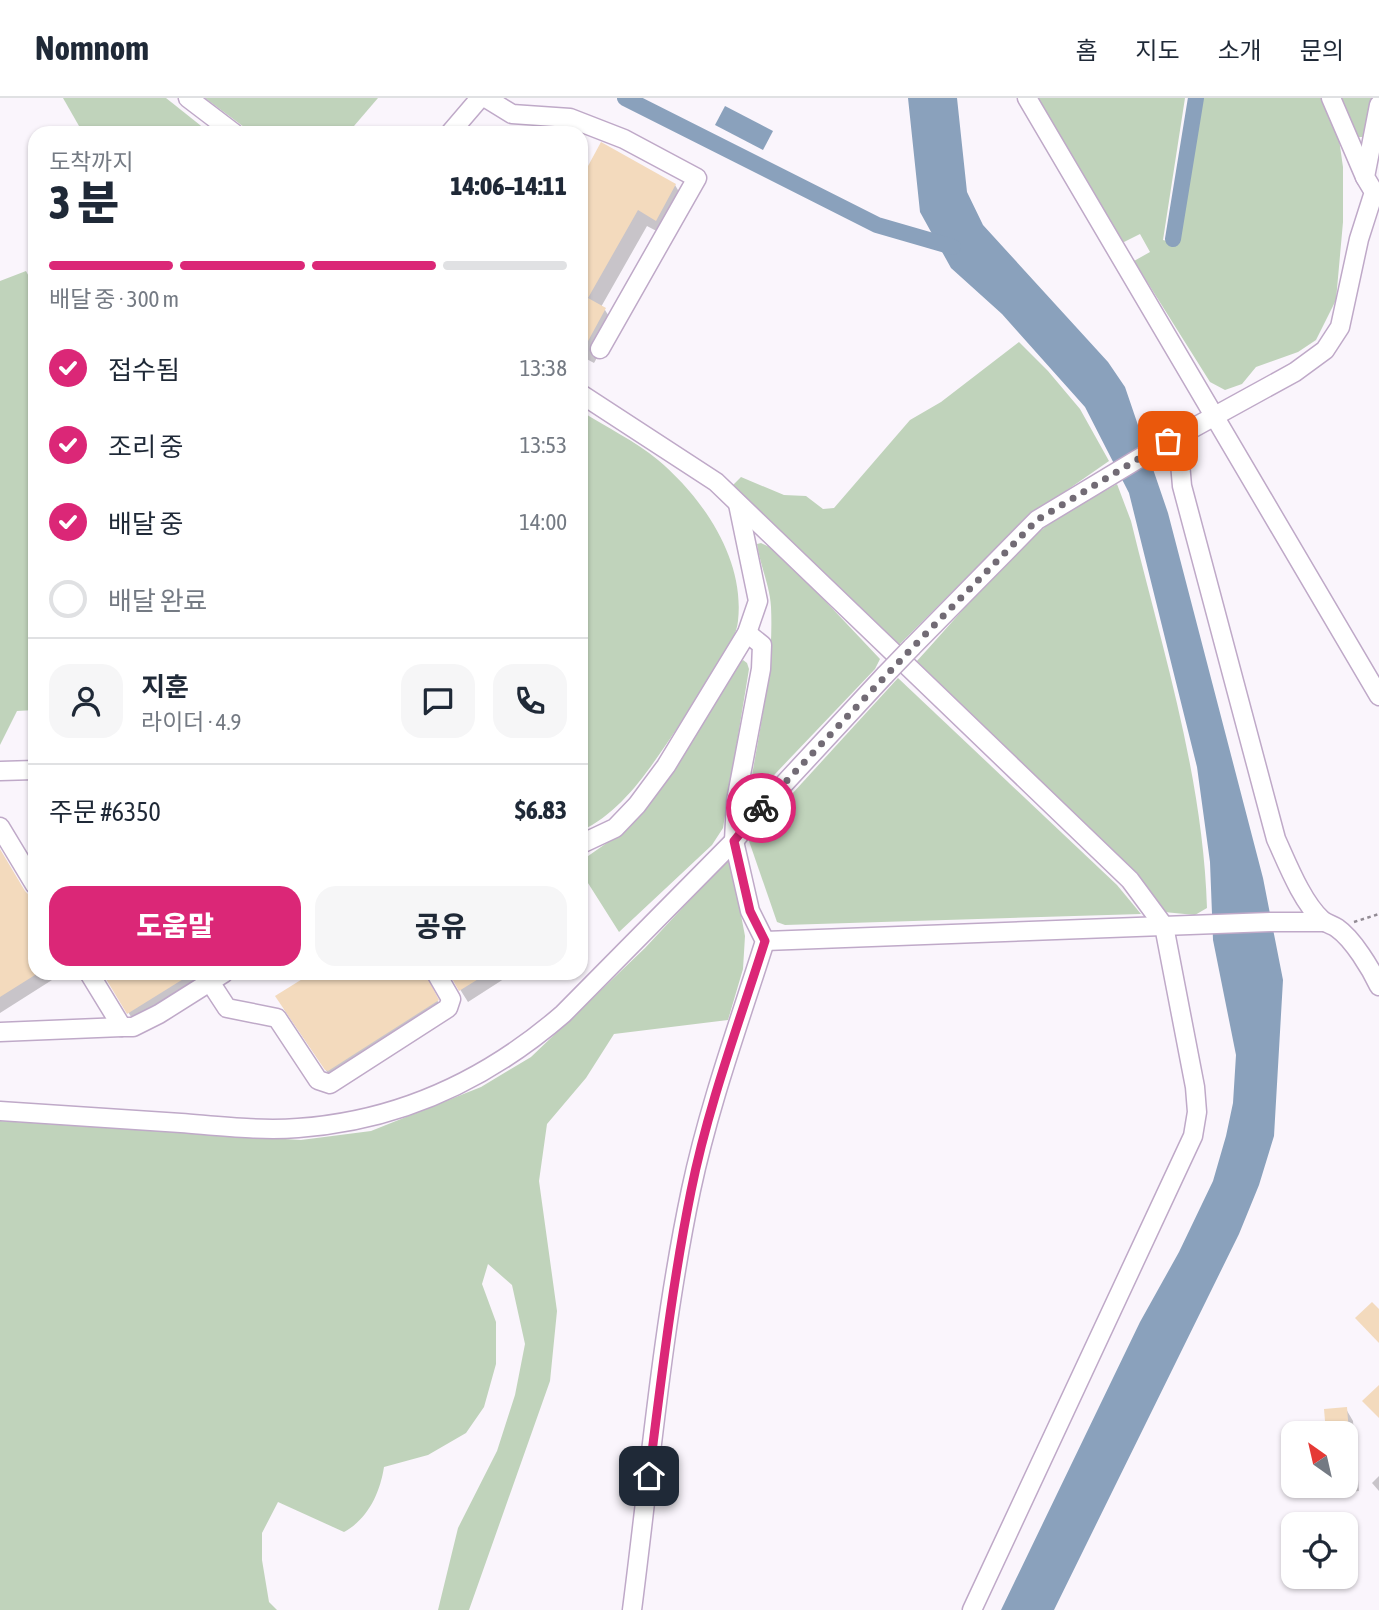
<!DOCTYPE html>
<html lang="ko">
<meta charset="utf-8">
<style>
:root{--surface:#fff;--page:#f6f6f7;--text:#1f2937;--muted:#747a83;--line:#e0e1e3;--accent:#db2777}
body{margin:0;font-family:"Asap Condensed","Noto Sans KR",sans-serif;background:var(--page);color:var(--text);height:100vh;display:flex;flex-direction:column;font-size:26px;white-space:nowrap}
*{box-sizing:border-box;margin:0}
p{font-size:23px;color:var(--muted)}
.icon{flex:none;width:38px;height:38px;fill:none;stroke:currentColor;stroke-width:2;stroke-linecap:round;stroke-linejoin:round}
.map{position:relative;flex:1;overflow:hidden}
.sheet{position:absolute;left:28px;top:28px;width:560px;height:854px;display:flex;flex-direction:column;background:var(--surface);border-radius:21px;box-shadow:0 2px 5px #0004}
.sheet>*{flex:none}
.needle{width:46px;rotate:326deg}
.controls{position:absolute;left:1281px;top:1323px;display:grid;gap:14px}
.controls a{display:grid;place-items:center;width:77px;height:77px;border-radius:14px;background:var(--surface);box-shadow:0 2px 5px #0004;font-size:35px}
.pin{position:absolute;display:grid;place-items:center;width:60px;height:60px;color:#fff;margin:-30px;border-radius:14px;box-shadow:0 4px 10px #0006}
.courier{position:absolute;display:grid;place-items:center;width:70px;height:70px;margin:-35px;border:5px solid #db2777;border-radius:50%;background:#fff;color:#222;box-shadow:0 2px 9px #0007}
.overview em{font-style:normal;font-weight:800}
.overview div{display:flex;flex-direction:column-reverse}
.overview{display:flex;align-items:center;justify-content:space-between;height:119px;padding:0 21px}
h1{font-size:46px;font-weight:800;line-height:52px}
.bar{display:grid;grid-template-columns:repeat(4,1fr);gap:10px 7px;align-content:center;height:84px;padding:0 21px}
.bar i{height:9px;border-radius:5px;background:var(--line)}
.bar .selected{background:var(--accent)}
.bar p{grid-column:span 4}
.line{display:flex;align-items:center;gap:18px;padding:0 21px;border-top:2px solid var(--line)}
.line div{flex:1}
.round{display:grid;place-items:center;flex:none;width:74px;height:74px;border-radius:21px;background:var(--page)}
ol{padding:0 21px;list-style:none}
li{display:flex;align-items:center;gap:21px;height:77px}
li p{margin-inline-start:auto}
li .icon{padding:7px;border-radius:50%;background:var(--accent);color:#fff;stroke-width:4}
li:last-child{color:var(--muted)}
li i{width:38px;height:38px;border:4px solid var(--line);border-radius:50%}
.button{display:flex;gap:14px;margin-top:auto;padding:14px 21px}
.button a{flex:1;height:80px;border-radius:21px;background:var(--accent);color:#fff;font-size:28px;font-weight:800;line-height:80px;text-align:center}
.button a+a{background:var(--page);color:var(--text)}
header{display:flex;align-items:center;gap:42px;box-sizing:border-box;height:98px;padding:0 35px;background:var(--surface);border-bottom:2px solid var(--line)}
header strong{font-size:33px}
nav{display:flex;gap:38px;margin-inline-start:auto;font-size:24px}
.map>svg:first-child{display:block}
.green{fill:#c0d3bb}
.water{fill:#8aa1bc}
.shadow{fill:#0003}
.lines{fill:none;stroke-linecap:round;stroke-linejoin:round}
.canal{stroke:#8aa1bc;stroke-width:16}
.building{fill:#f3dabd}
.minor-casing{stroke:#bfa9c8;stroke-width:21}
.path{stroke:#928b94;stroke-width:2.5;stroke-dasharray:3.5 3.5;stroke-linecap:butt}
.minor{stroke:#fff;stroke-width:18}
.minor-bridge-casing{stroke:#bfa9c8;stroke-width:21;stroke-linecap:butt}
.minor-bridge{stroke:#fff;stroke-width:18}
.done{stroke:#726b75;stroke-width:7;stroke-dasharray:0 12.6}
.route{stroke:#db2777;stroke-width:9}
</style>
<header>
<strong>Nomnom</strong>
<nav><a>홈</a><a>지도</a><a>소개</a><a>문의</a></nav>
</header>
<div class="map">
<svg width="1379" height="1512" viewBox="0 0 1379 1512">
<rect width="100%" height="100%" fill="#faf5fc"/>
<g class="green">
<polygon points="63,0 166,0 210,35 83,35"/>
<polygon points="205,0 378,0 348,35 252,35"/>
<polygon points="1035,0 1185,0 1163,142 1179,146 1203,0 1324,0 1339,41 1343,69 1343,124 1336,202 1316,242 1298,254 1256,269 1242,286 1225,292 1210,284 1134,163 1150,154 1140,136 1122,145"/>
<polygon points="1339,0 1376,0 1369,34 1363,39 1357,39"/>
<polygon points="26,173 35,190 35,612 17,613 0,647 0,183"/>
<polygon points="1019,244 1048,273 1080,311 1109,363 1024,422 897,549 730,390 741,379 784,397 806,398 823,411 834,410 910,322 941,304"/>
<path d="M581 313C606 329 635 343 658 362 703 400 745 461 738 523 736 549 694 606 678 629 651 668 625 712 581 733Z"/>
<path d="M1117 386 1131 423C1162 550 1203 678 1207 810L1195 817 1164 814 1086 732 916 564C956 521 994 472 1039 434 1062 414 1091 401 1117 386Z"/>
<path d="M761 445 778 453 880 561 875 571 756 696 749 695C759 633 774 571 771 509 770 488 760 467 757 446Z"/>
<polygon points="743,562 747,565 749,571 723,730 712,747 619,834 581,774 581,763 621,735 733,571"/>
<polygon points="898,580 1117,787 1141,816 785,827 777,824 749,743"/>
<path d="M730 759 745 838 743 871 728 922 614 936 586 980 547 1026 539 1083 557 1213 550 1283 469 1512H438L458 1430 497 1353 515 1297 525 1246 512 1187 488 1166 482 1186 496 1224V1266L484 1309 466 1335 428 1357 384 1369C380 1395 368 1421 344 1434L278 1404 262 1435V1462L269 1504 277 1512H0V1023L301 1042 371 1033 481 989 531 959 645 850Z"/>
</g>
<g class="water">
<polygon points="908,0 957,0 967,94 983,127 1108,264 1125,289 1168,415 1263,780 1283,882 1274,1038 1259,1087 1239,1136 1054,1512 1001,1512 1140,1224 1179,1154 1213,1083 1226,1038 1233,1005 1236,957 1213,842 1210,764 1197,669 1129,395 1085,309 1002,216 951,170 920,114"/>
<polygon points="725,8 773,33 763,52 715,27"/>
</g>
<g class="shadow">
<polygon points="675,87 685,104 666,138 647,128 601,209 605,212 615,228 594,265 581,258 581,101"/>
<polygon points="0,753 24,794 35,800 35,875 63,875 0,915"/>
<polygon points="97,875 219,875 136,927 108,881"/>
<polygon points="315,875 513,875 468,904 451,877 443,875 436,877 430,889 444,915 334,984 284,911"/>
<polygon points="1346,1311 1353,1323 1359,1393 1338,1395 1334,1388 1346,1388 1346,1335 1327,1335 1326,1313"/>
<polygon points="1379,1378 1379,1393 1372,1385"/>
</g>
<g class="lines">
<g class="canal">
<polyline points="625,0 877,127 953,149"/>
<polyline points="1173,141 1196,0"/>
</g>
</g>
<g class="building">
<polygon points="601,44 676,86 656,123 638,112 588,200 606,210 581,256 581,81"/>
<polygon points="0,751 25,793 35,803 35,877 0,899"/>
<polygon points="115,875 193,875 127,916 106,881"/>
<polygon points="312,875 425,875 439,902 328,973 325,972 275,898"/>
<polygon points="458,875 488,875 459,893 451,879"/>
<polygon points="1372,1204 1379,1211 1379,1245 1355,1220"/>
<polygon points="1379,1287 1379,1320 1362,1303"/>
<polygon points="1347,1309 1349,1335 1326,1335 1324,1311"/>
</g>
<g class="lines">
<defs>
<g id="minor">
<polyline points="188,0 234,35"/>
<polyline points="486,0 512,16 570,20 624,41 697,80 600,251"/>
<polyline points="1027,0 1379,598"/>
<polyline points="1331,0 1365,79"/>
<polyline points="450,35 480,0"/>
<polyline points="581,296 716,384 1130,782 1164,828 1195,989 1197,1014 1193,1038 972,1512"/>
<path d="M1183 335 1180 365 1182 388 1276 741C1287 765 1302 804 1322 822 1327 826 1333 827 1337 830 1353 841 1371 871 1379 888"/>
<polyline points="912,549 1037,422 1153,352 1295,274 1325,252 1340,229 1359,141 1374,94 1365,79 1379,7"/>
<polyline points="0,673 35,672"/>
<polyline points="0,729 35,787"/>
<polyline points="581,746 615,730 637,707 666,668 747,535 758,503 738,406"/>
<polyline points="765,843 1270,824 1324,824"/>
<polyline points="89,875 122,929 133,929 159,916 224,875"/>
<polyline points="210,884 227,910 277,920 318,982 330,986 448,910 451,901 436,875"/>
<polyline points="0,934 122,929"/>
<path d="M0 1013C60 1017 121 1021 181 1025 219 1028 260 1033 298 1030 399 1023 488 981 563 916L734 743 757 715 885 577"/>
<path d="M632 1512C650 1372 662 1230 691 1092 709 1007 739 925 765 843L750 813 734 743 736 703 761 571 762 547 747 535"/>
</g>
</defs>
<use href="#minor" class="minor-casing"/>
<polyline class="path" points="1354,824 1379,816"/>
<use href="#minor" class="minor"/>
<defs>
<polyline id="minor-bridge" points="885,577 912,549"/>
</defs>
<use href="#minor-bridge" class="minor-bridge-casing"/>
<use href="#minor-bridge" class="minor-bridge"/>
</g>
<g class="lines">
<polyline class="done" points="761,710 912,550 1037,422 1168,343"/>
<path class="route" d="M649 1378C661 1283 672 1187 691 1093 708 1008 739 925 765 843L750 813 734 743 761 710"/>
</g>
</svg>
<div class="controls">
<a><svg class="needle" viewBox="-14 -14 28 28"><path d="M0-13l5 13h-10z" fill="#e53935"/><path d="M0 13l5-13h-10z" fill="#747a83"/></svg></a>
<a><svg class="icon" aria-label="locate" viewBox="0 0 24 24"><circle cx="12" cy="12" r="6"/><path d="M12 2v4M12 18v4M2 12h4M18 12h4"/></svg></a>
</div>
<div class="pin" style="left:1168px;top:343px;background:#ea580c"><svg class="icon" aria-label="bag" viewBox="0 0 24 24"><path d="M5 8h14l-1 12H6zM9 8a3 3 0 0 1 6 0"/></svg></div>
<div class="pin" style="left:649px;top:1378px;background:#1f2937"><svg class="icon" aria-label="home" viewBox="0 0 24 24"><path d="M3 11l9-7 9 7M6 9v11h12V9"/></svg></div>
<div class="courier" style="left:761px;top:710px"><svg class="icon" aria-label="bike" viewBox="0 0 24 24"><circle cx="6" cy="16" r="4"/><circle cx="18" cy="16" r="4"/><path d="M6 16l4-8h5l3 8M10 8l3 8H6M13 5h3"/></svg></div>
<section class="sheet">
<div class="overview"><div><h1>3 분</h1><p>도착까지</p></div><em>14:06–14:11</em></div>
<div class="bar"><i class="selected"></i><i class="selected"></i><i class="selected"></i><i></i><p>배달 중 · 300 m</p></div>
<ol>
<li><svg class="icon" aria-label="check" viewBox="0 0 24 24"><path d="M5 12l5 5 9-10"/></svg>접수됨<p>13:38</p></li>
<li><svg class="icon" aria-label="check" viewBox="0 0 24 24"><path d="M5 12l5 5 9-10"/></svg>조리 중<p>13:53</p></li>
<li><svg class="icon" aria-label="check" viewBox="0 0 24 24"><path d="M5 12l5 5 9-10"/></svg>배달 중<p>14:00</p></li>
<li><i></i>배달 완료</li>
</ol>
<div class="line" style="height:126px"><a class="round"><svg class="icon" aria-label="person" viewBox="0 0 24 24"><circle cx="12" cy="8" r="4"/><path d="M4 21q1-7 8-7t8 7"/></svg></a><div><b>지훈</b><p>라이더 · 4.9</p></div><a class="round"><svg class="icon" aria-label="chat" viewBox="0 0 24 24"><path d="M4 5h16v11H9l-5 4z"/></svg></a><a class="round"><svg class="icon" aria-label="phone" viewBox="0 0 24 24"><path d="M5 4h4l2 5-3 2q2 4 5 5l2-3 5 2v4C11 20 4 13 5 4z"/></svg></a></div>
<div class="line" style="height:91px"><div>주문 #6350</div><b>$6.83</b></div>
<div class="button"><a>도움말</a><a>공유</a></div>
</section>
</div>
